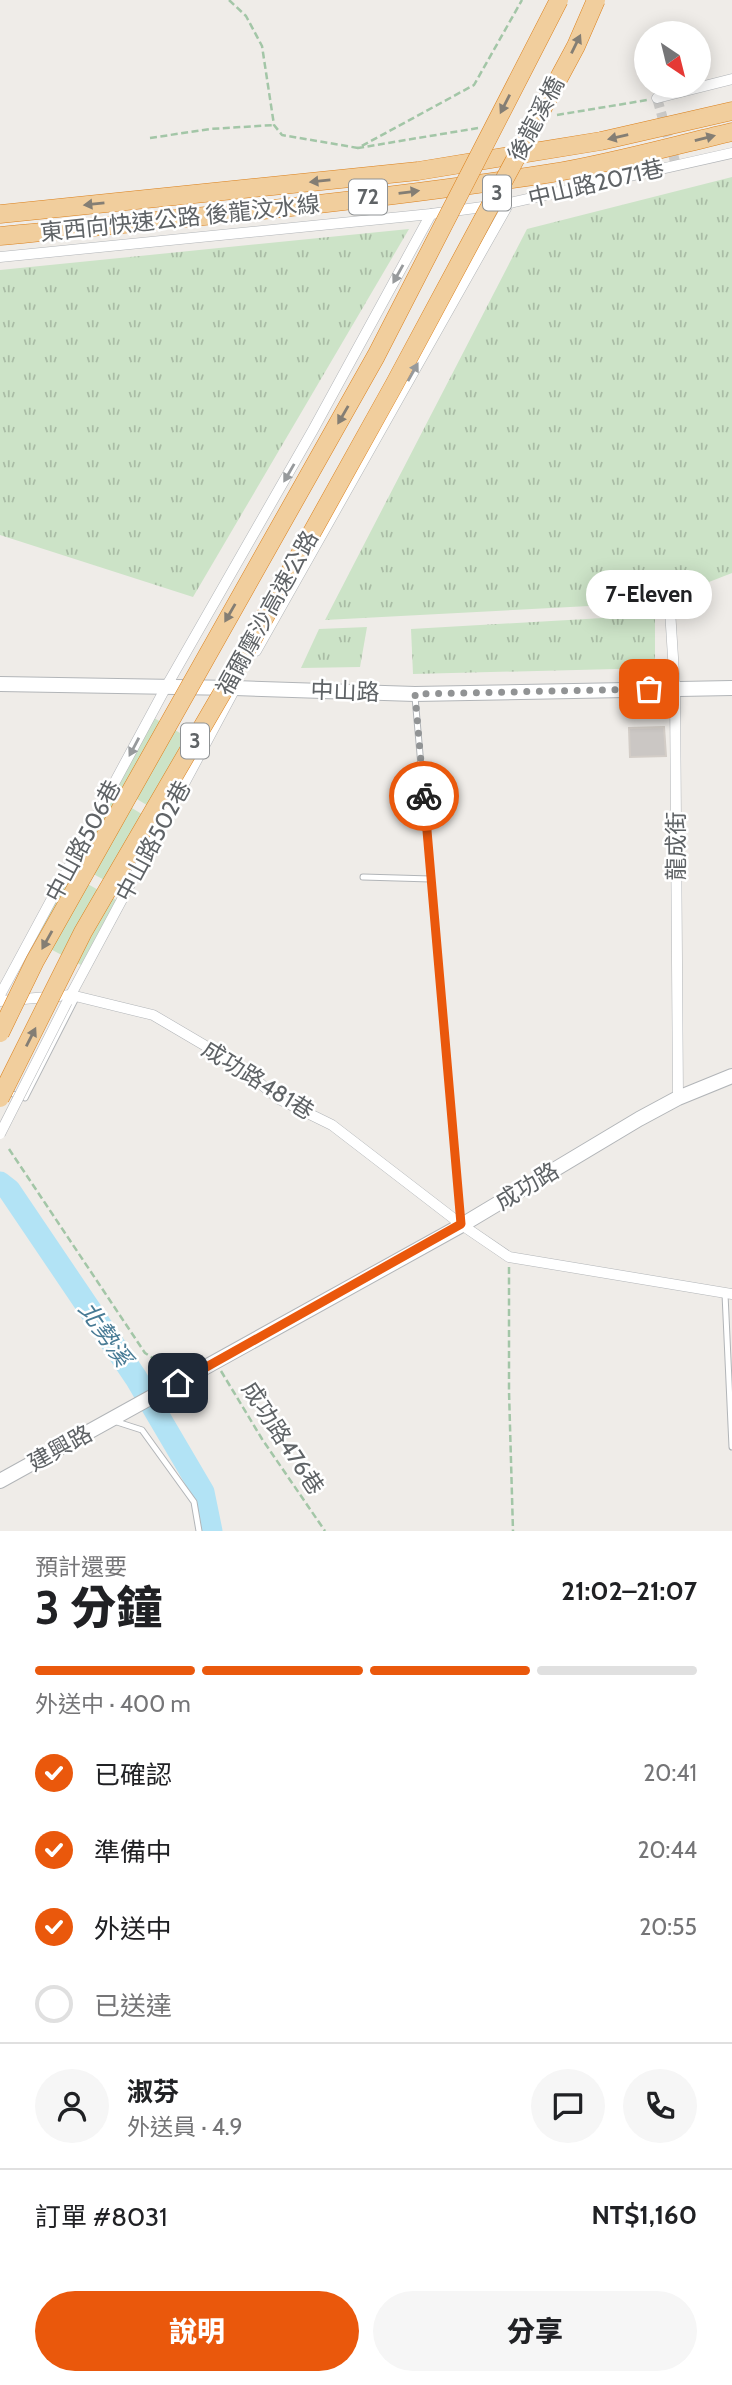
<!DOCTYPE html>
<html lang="zh-TW">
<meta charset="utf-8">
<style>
:root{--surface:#fff;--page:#f6f6f6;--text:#202124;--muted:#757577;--line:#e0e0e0;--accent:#ea580c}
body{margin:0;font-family:Cabin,"Noto Sans TC",sans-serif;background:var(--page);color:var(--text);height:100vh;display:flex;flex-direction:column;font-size:26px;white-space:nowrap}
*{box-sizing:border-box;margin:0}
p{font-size:23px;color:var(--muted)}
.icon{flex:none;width:38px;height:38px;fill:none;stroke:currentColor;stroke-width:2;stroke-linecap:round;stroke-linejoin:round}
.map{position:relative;height:1531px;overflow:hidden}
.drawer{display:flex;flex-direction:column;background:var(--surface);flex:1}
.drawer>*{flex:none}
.needle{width:46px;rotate:145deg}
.controls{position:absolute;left:634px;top:21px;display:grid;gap:14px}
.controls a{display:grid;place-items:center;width:77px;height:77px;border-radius:50%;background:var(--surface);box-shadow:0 4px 18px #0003;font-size:35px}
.pin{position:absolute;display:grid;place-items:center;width:60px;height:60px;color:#fff;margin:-30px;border-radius:14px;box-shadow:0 4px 10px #0006}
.courier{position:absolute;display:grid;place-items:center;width:70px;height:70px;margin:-35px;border:5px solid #ea580c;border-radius:50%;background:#fff;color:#222;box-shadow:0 2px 9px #0007}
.bubble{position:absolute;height:49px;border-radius:24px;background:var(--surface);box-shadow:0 4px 18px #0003;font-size:23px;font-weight:800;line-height:49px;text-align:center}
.head em{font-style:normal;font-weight:800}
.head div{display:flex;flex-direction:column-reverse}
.head{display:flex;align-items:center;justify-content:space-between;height:119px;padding:0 35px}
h1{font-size:46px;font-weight:800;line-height:52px}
.bar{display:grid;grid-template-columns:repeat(4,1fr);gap:10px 7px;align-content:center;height:84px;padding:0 35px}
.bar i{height:9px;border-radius:5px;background:var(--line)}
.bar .current{background:var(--accent)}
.bar p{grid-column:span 4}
.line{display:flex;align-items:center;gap:18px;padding:0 35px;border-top:2px solid var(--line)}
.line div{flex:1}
.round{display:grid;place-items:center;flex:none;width:74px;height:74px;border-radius:37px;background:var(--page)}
ol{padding:0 35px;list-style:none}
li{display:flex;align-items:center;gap:21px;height:77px}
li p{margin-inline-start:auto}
li .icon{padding:7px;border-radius:50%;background:var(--accent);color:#fff;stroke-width:4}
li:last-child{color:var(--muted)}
li i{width:38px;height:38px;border:4px solid var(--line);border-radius:50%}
.primary-button{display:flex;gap:14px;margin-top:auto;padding:14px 35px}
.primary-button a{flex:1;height:80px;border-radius:42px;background:var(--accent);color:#fff;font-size:28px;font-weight:800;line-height:80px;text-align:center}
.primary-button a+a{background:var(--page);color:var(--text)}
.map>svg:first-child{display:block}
.grass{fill:url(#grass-tufts)}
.pitch{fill:#cce3c7}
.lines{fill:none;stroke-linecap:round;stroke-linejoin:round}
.river{stroke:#b2e3f5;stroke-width:23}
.building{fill:#cbc7c4;stroke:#d3cdc7;stroke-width:2}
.street-tunnel{stroke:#cbcac8;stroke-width:10;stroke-dasharray:10 5;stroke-linecap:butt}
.lane-casing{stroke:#b2b5b8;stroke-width:7}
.street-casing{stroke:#b2b5b8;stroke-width:11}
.secondary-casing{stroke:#b2b5b8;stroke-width:16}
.highway-casing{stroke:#db801c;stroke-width:19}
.path{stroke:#a3c6a7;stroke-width:2.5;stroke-dasharray:7 3.5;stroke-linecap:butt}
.lane{stroke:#fff;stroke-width:5}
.street{stroke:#fff;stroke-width:10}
.secondary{stroke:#fff;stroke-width:14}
.highway{stroke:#f1ce9d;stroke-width:18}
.street-bridge-casing{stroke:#b2b5b8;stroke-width:11;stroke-linecap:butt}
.highway-bridge-casing{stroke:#db801c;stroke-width:19;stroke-linecap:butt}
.street-bridge{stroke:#fff;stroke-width:10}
.highway-bridge{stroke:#f1ce9d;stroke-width:18}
.oneway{fill:#847e74}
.oneway2{fill:#979a9c}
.done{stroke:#919394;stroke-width:7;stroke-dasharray:0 12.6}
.route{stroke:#ea580c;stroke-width:9}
.labels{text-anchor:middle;stroke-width:5;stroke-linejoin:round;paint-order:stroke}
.shield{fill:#fff;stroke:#8f9294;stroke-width:2}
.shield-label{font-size:21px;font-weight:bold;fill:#5f6366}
.street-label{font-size:23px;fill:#5f6366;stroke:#fff}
.water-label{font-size:24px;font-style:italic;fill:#487b95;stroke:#fff}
</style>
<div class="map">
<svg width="732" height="1531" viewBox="0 0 732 1531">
<defs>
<pattern id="grass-tufts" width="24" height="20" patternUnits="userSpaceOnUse" patternTransform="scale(1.75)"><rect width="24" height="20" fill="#cce3c7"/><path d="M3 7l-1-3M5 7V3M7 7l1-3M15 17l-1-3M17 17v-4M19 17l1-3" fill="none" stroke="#a9bca5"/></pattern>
</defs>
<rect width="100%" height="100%" fill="#efece8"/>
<g class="grass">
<polygon points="732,177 732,573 686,591 685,601 325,620 527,229"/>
<polygon points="409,229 193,597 0,535 0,270"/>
<polygon points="655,615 655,668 413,674 411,629"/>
<polygon points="367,627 360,667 301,668 319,629"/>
</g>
<g class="pitch">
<polygon points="154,718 201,745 160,813 117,787"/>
<polygon points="112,796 155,822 119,888 75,864"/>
<polygon points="70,874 116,900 81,965 33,940"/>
</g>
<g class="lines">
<polyline class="river" points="0,1183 9,1190 136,1378 203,1492 211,1531"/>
</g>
<polygon class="building" points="664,727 666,756 630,757 629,728"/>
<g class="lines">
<polyline class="street-tunnel" points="657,98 676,165"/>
<defs>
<g id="lane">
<polyline points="415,697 461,1224"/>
<polyline points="363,877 431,879"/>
<polyline points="7,1092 25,1098 77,996"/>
<polyline points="725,1294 732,1447"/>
<polyline points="114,1421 142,1430 194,1502 199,1531"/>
</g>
<g id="street">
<polyline points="657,98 732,79"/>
<polyline points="505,204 732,153"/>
<polyline points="0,257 431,214 490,206"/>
<polyline points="669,594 675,689 678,1098"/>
<polyline points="256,651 509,203"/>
<polyline points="0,995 166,687 313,430 431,214"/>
<polyline points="0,1001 71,995 153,1015 238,1065 279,1099 332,1125 462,1225 509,1257 732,1294"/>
<polyline points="67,1002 237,685"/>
</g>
<g id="secondary">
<polyline points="0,684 235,688 415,694 732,688"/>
<polyline points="0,1481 462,1225 639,1119 678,1098 732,1076"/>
</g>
<g id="highway">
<polyline points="0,214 418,171 601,141 732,111"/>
<path d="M0 236C184 218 369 202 552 173 612 163 672 146 732 132"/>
</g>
</defs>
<use href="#lane" class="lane-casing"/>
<use href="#street" class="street-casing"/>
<use href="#secondary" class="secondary-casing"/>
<use href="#highway" class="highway-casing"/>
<g class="path">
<polyline points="229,0 246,16 262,46 274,125 282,135 358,148"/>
<polyline points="557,115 647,100"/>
<polyline points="478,128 358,148 474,85 522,0"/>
<polyline points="150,138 210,129 274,125"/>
<polyline points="9,1149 145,1353 171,1370"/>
<polyline points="509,1267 509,1391 513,1531"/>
<polyline points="221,1371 262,1439 325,1531"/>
</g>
<use href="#lane" class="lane"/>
<use href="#street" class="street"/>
<use href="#secondary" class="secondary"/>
<use href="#highway" class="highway"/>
<defs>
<polyline id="street-bridge" points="0,1134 67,1002"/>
<g id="highway-bridge">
<polyline points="0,1033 35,961 376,356 559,0"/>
<polyline points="0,1098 83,932 232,676 394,385 576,46 596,0"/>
</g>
</defs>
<use href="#street-bridge" class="street-bridge-casing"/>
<use href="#highway-bridge" class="highway-bridge-casing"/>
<use href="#street-bridge" class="street-bridge"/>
<use href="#highway-bridge" class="highway-bridge"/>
</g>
<defs><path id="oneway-solid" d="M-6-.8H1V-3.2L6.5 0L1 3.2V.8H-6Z" transform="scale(1.75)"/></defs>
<g class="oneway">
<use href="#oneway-solid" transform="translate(576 44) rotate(-64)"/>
<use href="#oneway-solid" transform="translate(505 104) rotate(117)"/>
<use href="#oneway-solid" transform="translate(618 137) rotate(167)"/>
<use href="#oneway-solid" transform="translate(705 138) rotate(-14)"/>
<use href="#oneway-solid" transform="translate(320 181) rotate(174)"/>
<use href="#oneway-solid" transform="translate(409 192) rotate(-7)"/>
<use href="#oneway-solid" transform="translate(94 204) rotate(174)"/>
<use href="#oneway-solid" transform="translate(343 415) rotate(120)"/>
<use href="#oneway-solid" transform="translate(230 613) rotate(120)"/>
<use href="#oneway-solid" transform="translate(47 940) rotate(119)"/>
<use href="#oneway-solid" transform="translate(31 1037) rotate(-63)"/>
</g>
<g class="oneway2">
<use href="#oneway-solid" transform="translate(398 274) rotate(119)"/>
<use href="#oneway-solid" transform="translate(413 372) rotate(-61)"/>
<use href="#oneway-solid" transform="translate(289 473) rotate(120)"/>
<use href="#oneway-solid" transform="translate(134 747) rotate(118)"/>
</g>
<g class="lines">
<polyline class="done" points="424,796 415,694 649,689"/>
<polyline class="route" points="178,1383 461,1224 424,796"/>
</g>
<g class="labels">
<g class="shield">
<rect x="483" y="175.5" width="28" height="35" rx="5"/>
<rect x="349" y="179.5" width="38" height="35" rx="5"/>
<rect x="181" y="723.5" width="28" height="35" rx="5"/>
</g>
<g class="shield-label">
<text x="497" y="200">3</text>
<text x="368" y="204">72</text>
<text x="195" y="748">3</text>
</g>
<g class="street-label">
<text transform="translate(536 119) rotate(-62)" y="8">後龍溪橋</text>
<text transform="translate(596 183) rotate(-13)" y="8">中山路2071巷</text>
<text transform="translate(180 218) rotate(-6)" y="8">東西向快速公路 後龍汶水線</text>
<text transform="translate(267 613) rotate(-61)" y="8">福爾摩沙高速公路</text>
<text transform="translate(345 691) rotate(2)" y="8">中山路</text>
<text transform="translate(83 841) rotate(-62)" y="8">中山路506巷</text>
<text transform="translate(153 841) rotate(-62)" y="8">中山路502巷</text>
<text transform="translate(676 846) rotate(-90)" y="8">龍成街</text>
<text transform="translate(258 1080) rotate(32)" y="8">成功路481巷</text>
<text transform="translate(527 1186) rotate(-31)" y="8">成功路</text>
<text transform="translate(283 1438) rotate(57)" y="8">成功路476巷</text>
<text transform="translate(60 1448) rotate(-29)" y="8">建興路</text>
</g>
<g class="water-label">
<text transform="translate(105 1334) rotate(55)" y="8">北勢溪</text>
</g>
</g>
</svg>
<div class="controls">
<a><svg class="needle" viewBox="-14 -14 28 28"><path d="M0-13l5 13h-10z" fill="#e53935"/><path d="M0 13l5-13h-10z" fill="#757577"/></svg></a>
</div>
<div class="pin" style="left:649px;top:689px;background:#ea580c"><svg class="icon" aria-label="bag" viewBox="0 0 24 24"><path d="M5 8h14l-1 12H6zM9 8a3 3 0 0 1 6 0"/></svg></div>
<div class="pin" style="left:178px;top:1383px;background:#1f2937"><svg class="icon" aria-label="home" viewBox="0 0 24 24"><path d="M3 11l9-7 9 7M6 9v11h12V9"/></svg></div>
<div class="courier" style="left:424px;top:796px"><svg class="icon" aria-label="bike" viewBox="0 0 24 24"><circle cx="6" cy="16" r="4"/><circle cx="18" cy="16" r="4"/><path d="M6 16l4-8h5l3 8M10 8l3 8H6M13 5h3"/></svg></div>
<div class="bubble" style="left:586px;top:570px;width:126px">7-Eleven</div>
</div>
<section class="drawer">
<div class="head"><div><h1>3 分鐘</h1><p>預計還要</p></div><em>21:02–21:07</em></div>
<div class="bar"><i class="current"></i><i class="current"></i><i class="current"></i><i></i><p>外送中 · 400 m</p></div>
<ol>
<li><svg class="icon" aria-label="check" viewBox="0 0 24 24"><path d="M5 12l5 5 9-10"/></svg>已確認<p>20:41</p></li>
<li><svg class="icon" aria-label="check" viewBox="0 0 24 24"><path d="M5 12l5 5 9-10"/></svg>準備中<p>20:44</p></li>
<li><svg class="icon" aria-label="check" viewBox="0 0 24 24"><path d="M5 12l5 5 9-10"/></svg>外送中<p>20:55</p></li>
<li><i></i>已送達</li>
</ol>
<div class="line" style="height:126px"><a class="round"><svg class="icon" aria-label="person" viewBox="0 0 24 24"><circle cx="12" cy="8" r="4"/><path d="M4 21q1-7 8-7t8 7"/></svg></a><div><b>淑芬</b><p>外送員 · 4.9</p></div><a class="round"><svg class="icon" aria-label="chat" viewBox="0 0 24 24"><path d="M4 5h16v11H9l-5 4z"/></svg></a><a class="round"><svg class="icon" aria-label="phone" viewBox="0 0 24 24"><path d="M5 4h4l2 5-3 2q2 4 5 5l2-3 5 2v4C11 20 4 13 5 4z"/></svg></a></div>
<div class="line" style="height:91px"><div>訂單 #8031</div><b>NT$1,160</b></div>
<div class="primary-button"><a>說明</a><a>分享</a></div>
</section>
